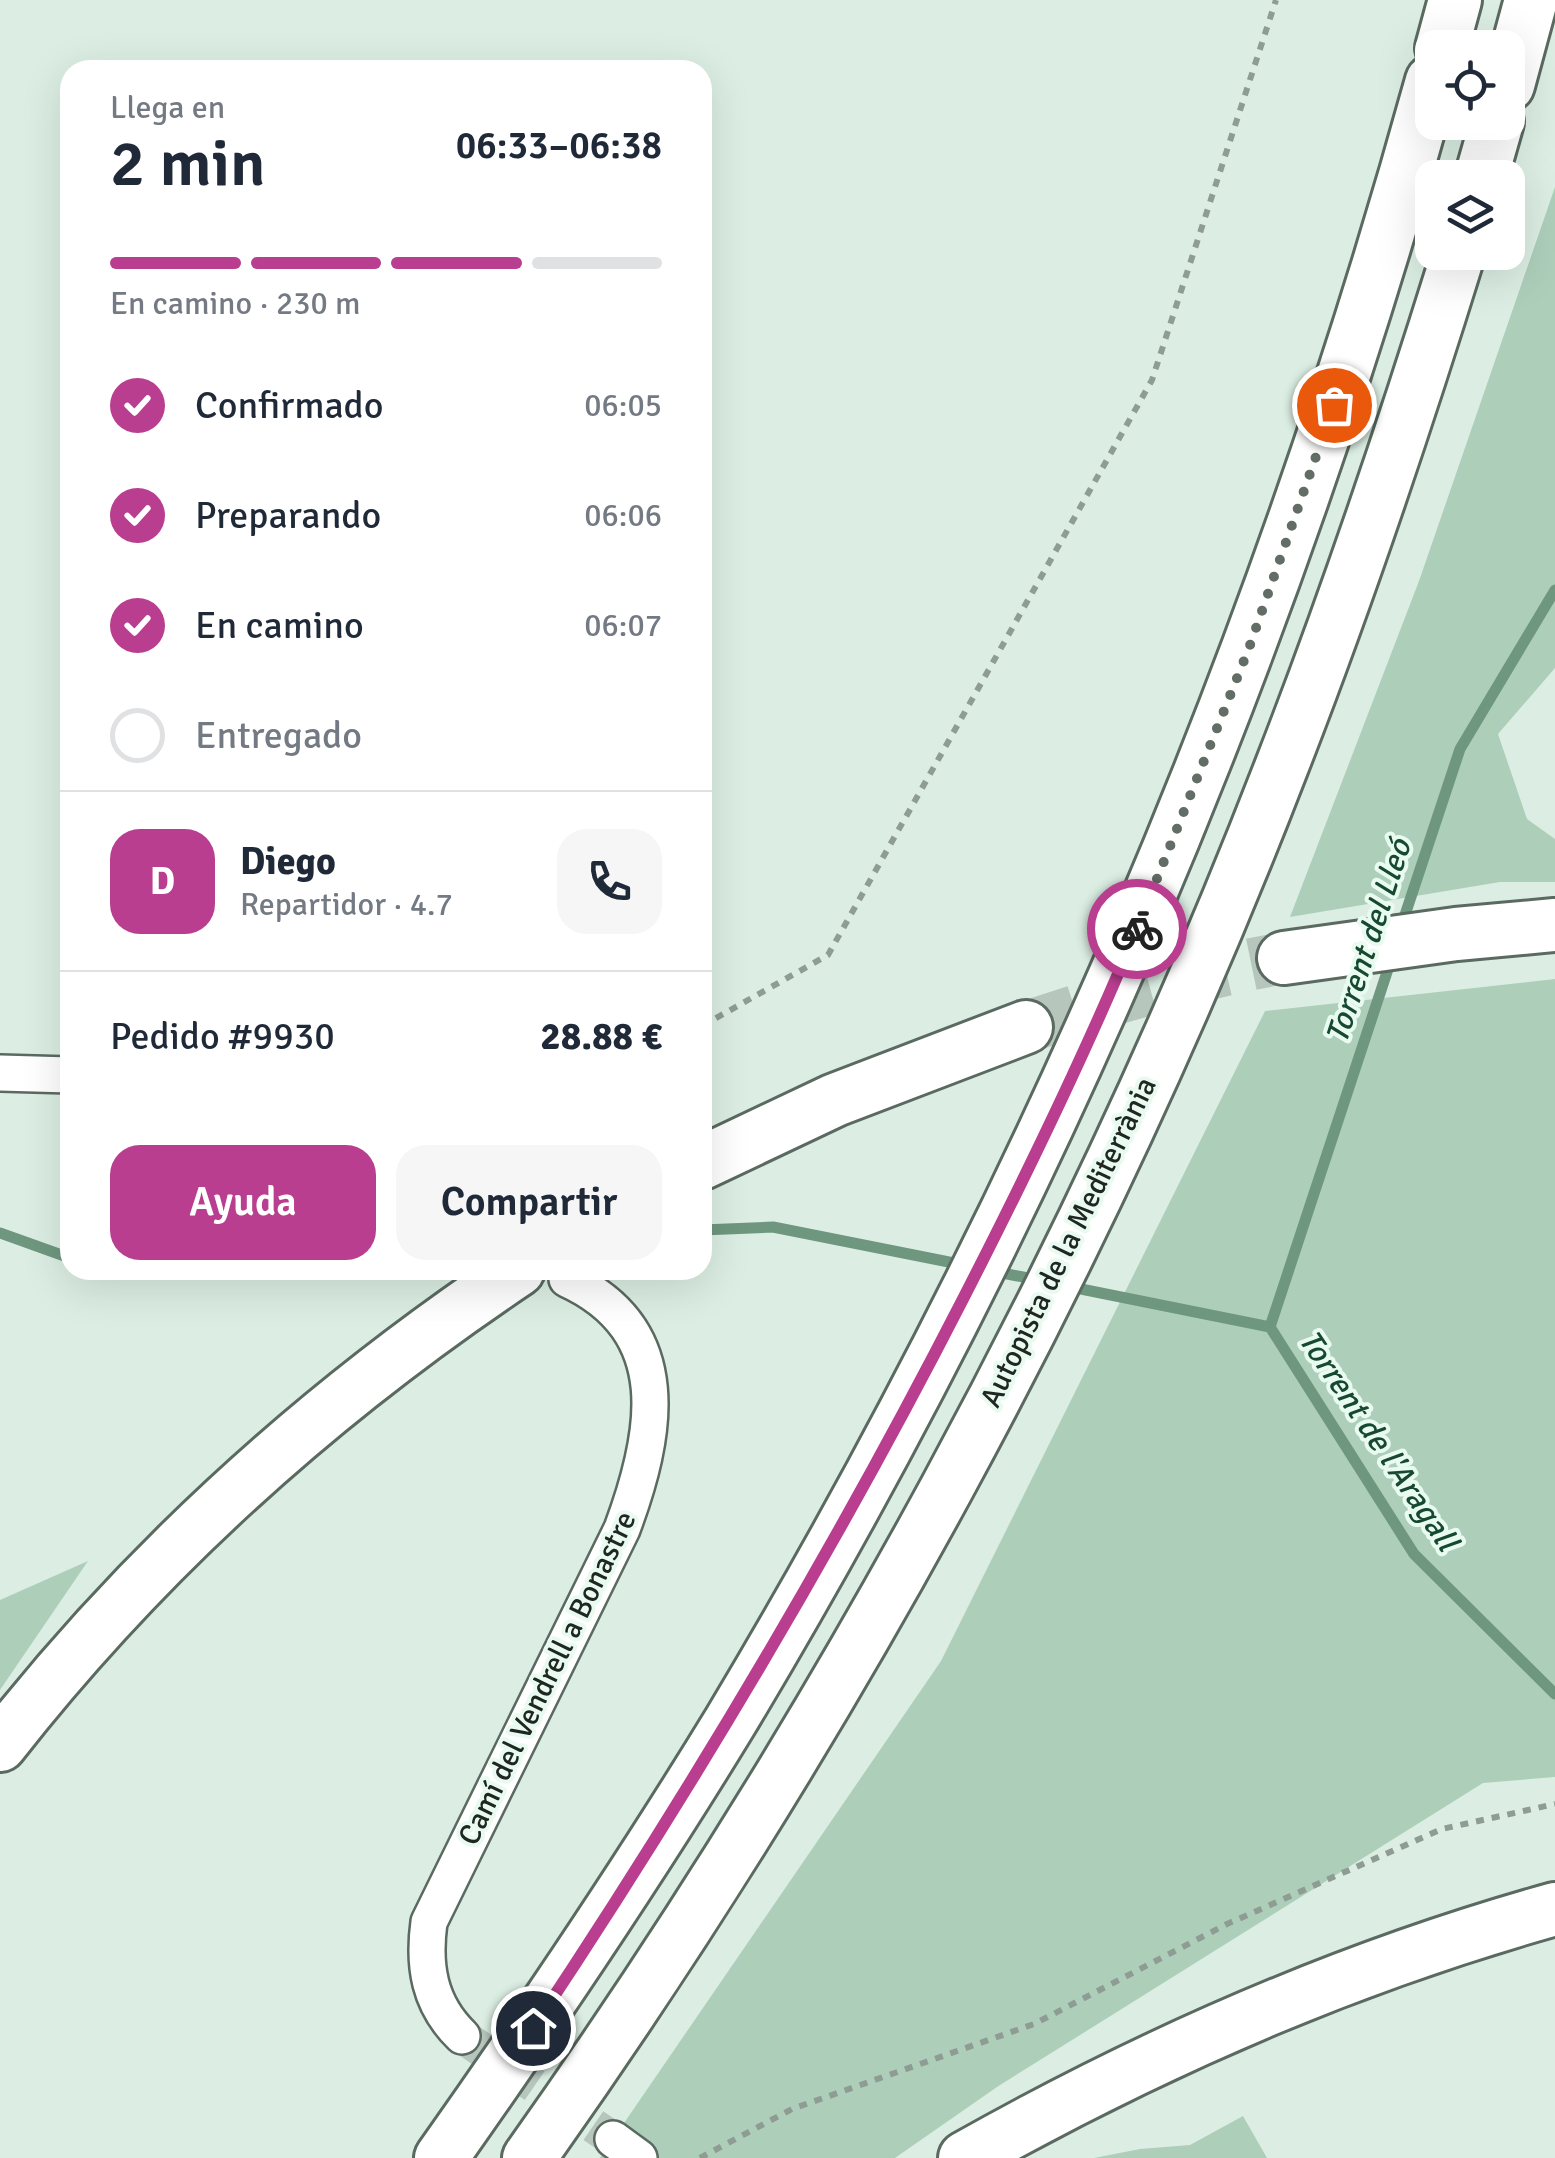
<!DOCTYPE html>
<html lang="es">
<meta charset="utf-8">
<style>
:root{--surface:#fff;--page:#f6f6f7;--text:#1f2937;--muted:#747a83;--line:#e0e1e3;--accent:#b93e8f}
body{margin:0;font-family:Signika,sans-serif;background:var(--page);color:var(--text);height:100vh;display:flex;flex-direction:column;font-size:38px;white-space:nowrap}
*{box-sizing:border-box;margin:0}
p{font-size:32px;color:var(--muted)}
.icon{flex:none;width:55px;height:55px;fill:none;stroke:currentColor;stroke-width:2;stroke-linecap:round;stroke-linejoin:round}
.map{position:relative;flex:1;overflow:hidden}
.panel{position:absolute;left:60px;top:60px;width:652px;height:1220px;display:flex;flex-direction:column;background:var(--surface);border-radius:30px;box-shadow:0 10px 40px #0002}
.panel>*{flex:none}
.controls{position:absolute;left:1415px;top:30px;display:grid;gap:20px}
.controls a{display:grid;place-items:center;width:110px;height:110px;border-radius:20px;background:var(--surface);box-shadow:0 10px 40px #0002;font-size:50px}
.pin{position:absolute;display:grid;place-items:center;width:85px;height:85px;color:#fff;margin:-42px;border:5px solid #fff;border-radius:50%;box-shadow:0 2px 10px #0007}
.courier{position:absolute;display:grid;place-items:center;width:100px;height:100px;margin:-50px;border:8px solid #b93e8f;border-radius:50%;background:#fff;color:#222;box-shadow:0 2px 12px #0007}
.head em{font-style:normal;font-weight:600}
.head div{display:flex;flex-direction:column-reverse}
.head{display:flex;align-items:center;justify-content:space-between;height:170px;padding:0 50px}
h1{font-size:65px;font-weight:600;line-height:75px}
.bar{display:grid;grid-template-columns:repeat(4,1fr);gap:15px 10px;align-content:center;height:120px;padding:0 50px}
.bar i{height:12px;border-radius:8px;background:var(--line)}
.bar .on{background:var(--accent)}
.bar p{grid-column:span 4}
.line{display:flex;align-items:center;gap:25px;padding:0 50px;border-top:2px solid var(--line)}
.line div{flex:1}
.round{display:grid;place-items:center;flex:none;width:105px;height:105px;border-radius:30px;background:var(--page)}
ol{padding:0 50px;list-style:none}
li{display:flex;align-items:center;gap:30px;height:110px}
li p{margin-inline-start:auto}
li .icon{padding:10px;border-radius:50%;background:var(--accent);color:#fff;stroke-width:4}
li:last-child{color:var(--muted)}
li i{width:55px;height:55px;border:5px solid var(--line);border-radius:50%}
.action{display:flex;gap:20px;margin-top:auto;padding:20px 50px}
.action a{flex:1;height:115px;border-radius:30px;background:var(--accent);color:#fff;font-size:40px;font-weight:600;line-height:115px;text-align:center}
.action a+a{background:var(--page);color:var(--text)}
.map>svg:first-child{display:block}
.green{fill:#adcfba}
.lines{fill:none;stroke-linecap:round;stroke-linejoin:round}
.stream{stroke:#6f977f;stroke-width:11}
.minor-tunnel{stroke:#b6c6bd;stroke-width:35;stroke-dasharray:35 18;stroke-linecap:butt}
.highway-tunnel{stroke:#b6c6bd;stroke-width:52;stroke-dasharray:52 26;stroke-linecap:butt}
.minor-casing{stroke:#5a6a61;stroke-width:40}
.highway-casing{stroke:#5a6a61;stroke-width:58}
.path{stroke:#8e9c94;stroke-width:6;stroke-dasharray:8 8;stroke-linecap:butt}
.minor{stroke:#fff;stroke-width:35}
.highway{stroke:#fff;stroke-width:52}
.done{stroke:#626d66;stroke-width:10;stroke-dasharray:0 18}
.route{stroke:#b93e8f;stroke-width:12}
.labels{text-anchor:middle;stroke-width:8;stroke-linejoin:round;paint-order:stroke}
.street-label{font-size:30px;fill:#202723;stroke:#e9fbf0}
.water-label{font-size:32px;font-style:italic;fill:#164930;stroke:#e9fbf0}
</style>
<div class="map">
<svg width="1555" height="2158" viewBox="0 0 1555 2158">
<rect width="100%" height="100%" fill="#dceee3"/>
<g class="green">
<polygon points="1555,187 1555,668 1498,734 1527,819 1555,839 1555,882 1500,882 1290,917 1419,581"/>
<polygon points="1555,979 1555,1777 1483,1783 997,2087 895,2158 600,2158 941,1661 1265,1011"/>
<polygon points="88,1561 0,1690 0,1600"/>
<polygon points="1243,2116 1267,2158 1094,2158 1140,2149 1190,2145"/>
</g>
<g class="lines">
<g class="stream">
<polyline points="1400,930 1460,749 1555,590"/>
<polyline points="702,1230 773,1227 964,1265"/>
<polyline points="0,1233 70,1258"/>
<polyline points="992,1271 1038,1280"/>
<polyline points="1066,1286 1270,1327 1414,1554 1555,1694"/>
<polyline points="1270,1327 1392,957"/>
</g>
<polyline class="minor-tunnel" points="462,2036 613,2139"/>
<path class="highway-tunnel" d="M1026 1027C1111 999 1195 974 1284 958"/>
<defs>
<g id="minor">
<polyline points="0,1073 70,1075"/>
<path d="M462 2036C429 2004 423 1966 429 1922L622 1529C657 1435 678 1330 567 1279"/>
<polyline points="613,2139 639,2158"/>
</g>
<g id="highway">
<polyline points="1442,48 1455,0"/>
<polyline points="1508,85 1531,0"/>
<polyline points="1481,178 1497,122"/>
<polyline points="1284,958 1456,934 1555,925"/>
<polyline points="702,1163 835,1100 1026,1027"/>
<path d="M0 1745C145 1560 322 1401 518 1270"/>
<path d="M441 2158C542 2015 639 1871 730 1722 1038 1209 1273 657 1432 81"/>
<path d="M529 2158C831 1733 1093 1255 1281 768 1347 599 1405 426 1459 252"/>
<path d="M965 2158C1153 2052 1347 1967 1555 1909"/>
</g>
</defs>
<use href="#minor" class="minor-casing"/>
<use href="#highway" class="highway-casing"/>
<g class="path">
<polyline points="702,1026 828,955 1152,380 1276,0"/>
<polyline points="700,2158 792,2109 1034,2024 1227,1924 1442,1829 1555,1804"/>
</g>
<use href="#minor" class="minor"/>
<use href="#highway" class="highway"/>
</g>
<g class="lines">
<polyline class="done" points="1137,929 1249,648 1334,405"/>
<path class="route" d="M533 2028C690 1792 834 1551 963 1299 1025 1178 1085 1055 1137 929"/>
</g>
<g class="labels">
<g class="street-label">
<text transform="translate(1068 1242) rotate(-64)" y="10">Autopista de la Mediterrània</text>
<text transform="translate(547 1678) rotate(-64)" y="10">Camí del Vendrell a Bonastre</text>
</g>
<g class="water-label">
<text transform="translate(1368 941) rotate(-72)" y="11">Torrent del Lleó</text>
<text transform="translate(1379 1440) rotate(56)" y="11">Torrent de l'Aragall</text>
</g>
</g>
</svg>
<div class="controls">
<a><svg class="icon" aria-label="locate" viewBox="0 0 24 24"><circle cx="12" cy="12" r="6"/><path d="M12 2v4M12 18v4M2 12h4M18 12h4"/></svg></a>
<a><svg class="icon" aria-label="layers" viewBox="0 0 24 24"><path d="M12 4l9 5-9 5-9-5zM3 14l9 5 9-5"/></svg></a>
</div>
<div class="pin" style="left:1334px;top:405px;background:#ea580c"><svg class="icon" aria-label="bag" viewBox="0 0 24 24"><path d="M5 8h14l-1 12H6zM9 8a3 3 0 0 1 6 0"/></svg></div>
<div class="pin" style="left:533px;top:2028px;background:#1f2937"><svg class="icon" aria-label="home" viewBox="0 0 24 24"><path d="M3 11l9-7 9 7M6 9v11h12V9"/></svg></div>
<div class="courier" style="left:1137px;top:929px"><svg class="icon" aria-label="bike" viewBox="0 0 24 24"><circle cx="6" cy="16" r="4"/><circle cx="18" cy="16" r="4"/><path d="M6 16l4-8h5l3 8M10 8l3 8H6M13 5h3"/></svg></div>
<section class="panel">
<div class="head"><div><h1>2 min</h1><p>Llega en</p></div><em>06:33–06:38</em></div>
<div class="bar"><i class="on"></i><i class="on"></i><i class="on"></i><i></i><p>En camino · 230 m</p></div>
<ol>
<li><svg class="icon" aria-label="check" viewBox="0 0 24 24"><path d="M5 12l5 5 9-10"/></svg>Confirmado<p>06:05</p></li>
<li><svg class="icon" aria-label="check" viewBox="0 0 24 24"><path d="M5 12l5 5 9-10"/></svg>Preparando<p>06:06</p></li>
<li><svg class="icon" aria-label="check" viewBox="0 0 24 24"><path d="M5 12l5 5 9-10"/></svg>En camino<p>06:07</p></li>
<li><i></i>Entregado</li>
</ol>
<div class="line" style="height:180px"><b class="round" style="background:var(--accent);color:#fff">D</b><div><b>Diego</b><p>Repartidor · 4.7</p></div><a class="round"><svg class="icon" aria-label="phone" viewBox="0 0 24 24"><path d="M5 4h4l2 5-3 2q2 4 5 5l2-3 5 2v4C11 20 4 13 5 4z"/></svg></a></div>
<div class="line" style="height:130px"><div>Pedido #9930</div><b>28.88 €</b></div>
<div class="action"><a>Ayuda</a><a>Compartir</a></div>
</section>
</div>
